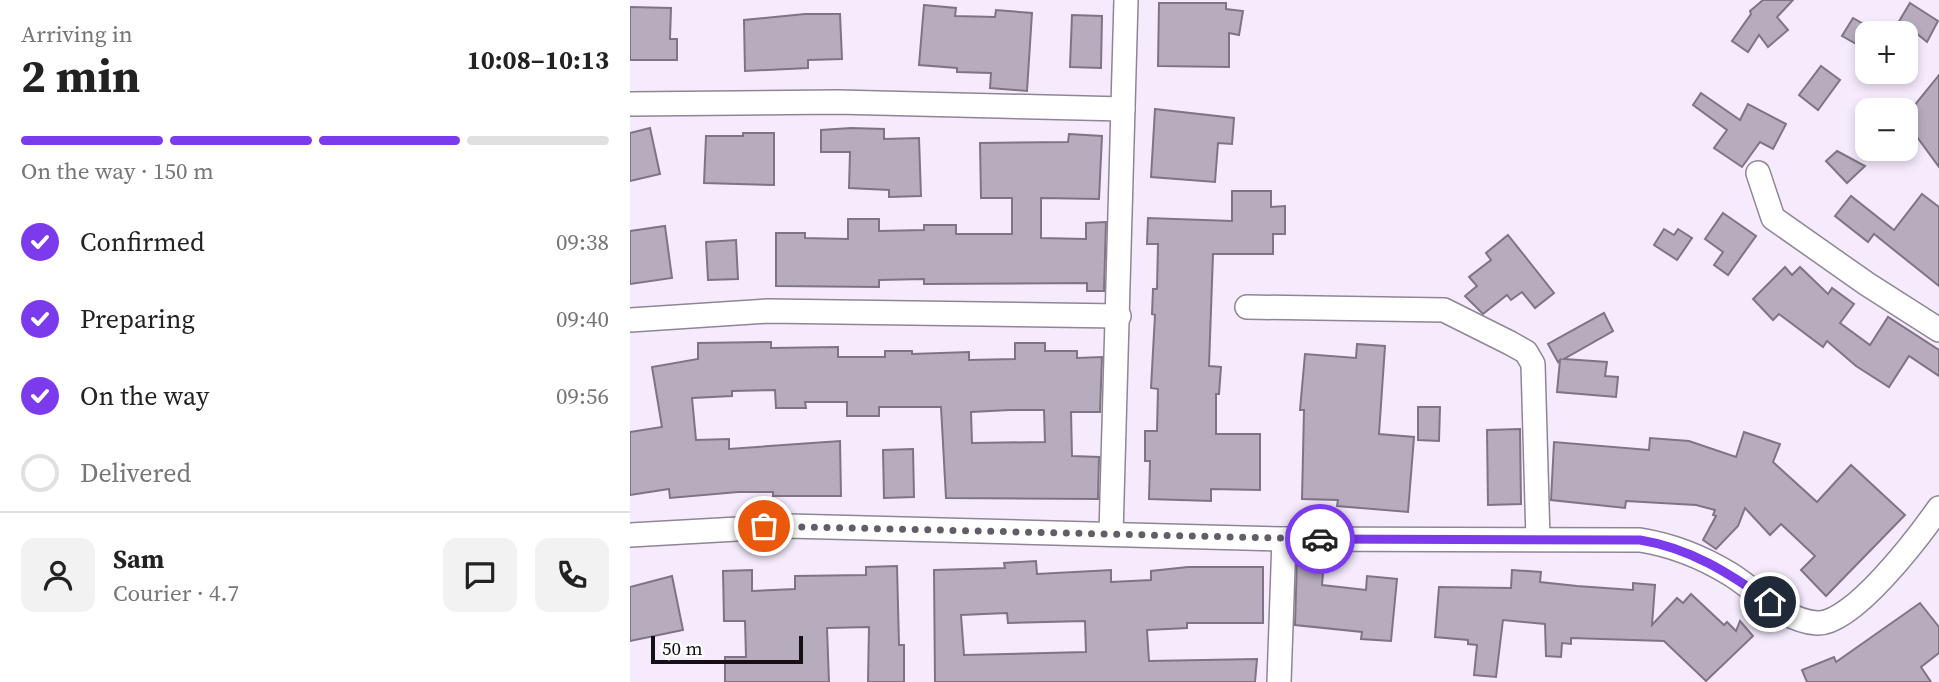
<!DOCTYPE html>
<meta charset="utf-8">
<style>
:root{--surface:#fff;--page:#f2f2f2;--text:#222;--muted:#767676;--line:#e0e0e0;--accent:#7c3aed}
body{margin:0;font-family:"Source Serif 4",serif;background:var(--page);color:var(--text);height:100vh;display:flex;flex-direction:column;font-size:26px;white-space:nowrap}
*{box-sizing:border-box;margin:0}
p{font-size:23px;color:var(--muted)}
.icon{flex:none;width:38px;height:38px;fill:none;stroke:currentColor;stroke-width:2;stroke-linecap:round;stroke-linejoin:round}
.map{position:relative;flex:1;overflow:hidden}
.side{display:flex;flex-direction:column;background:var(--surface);width:630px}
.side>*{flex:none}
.buttons{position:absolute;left:1225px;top:21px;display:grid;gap:14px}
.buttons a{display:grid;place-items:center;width:63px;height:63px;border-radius:14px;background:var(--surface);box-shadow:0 4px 10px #0003;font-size:35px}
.scale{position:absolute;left:21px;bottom:18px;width:152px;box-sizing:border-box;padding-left:7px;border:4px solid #141016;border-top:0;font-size:19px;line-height:24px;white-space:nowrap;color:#141016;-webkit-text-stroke:5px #fdfdfd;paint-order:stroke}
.pin{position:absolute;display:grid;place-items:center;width:60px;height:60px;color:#fff;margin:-30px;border:4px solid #fff;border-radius:50%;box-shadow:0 2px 7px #0007}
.courier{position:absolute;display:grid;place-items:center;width:70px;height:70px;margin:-35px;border:5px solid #7c3aed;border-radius:50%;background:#fff;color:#222;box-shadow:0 2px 9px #0007}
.headline em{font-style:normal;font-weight:700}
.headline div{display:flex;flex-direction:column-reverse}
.headline{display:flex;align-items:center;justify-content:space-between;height:119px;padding:0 21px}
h1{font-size:46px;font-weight:700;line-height:52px}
.bar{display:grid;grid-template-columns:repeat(4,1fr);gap:10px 7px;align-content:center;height:84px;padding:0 21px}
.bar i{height:9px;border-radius:5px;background:var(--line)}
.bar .current{background:var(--accent)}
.bar p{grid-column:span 4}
.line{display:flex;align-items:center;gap:18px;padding:0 21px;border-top:2px solid var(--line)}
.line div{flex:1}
.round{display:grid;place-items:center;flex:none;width:74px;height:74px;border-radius:14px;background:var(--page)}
ol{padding:0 21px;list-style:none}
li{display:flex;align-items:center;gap:21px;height:77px}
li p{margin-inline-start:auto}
li .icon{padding:7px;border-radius:50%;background:var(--accent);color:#fff;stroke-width:4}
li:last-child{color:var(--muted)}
li i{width:38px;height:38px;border:4px solid var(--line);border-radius:50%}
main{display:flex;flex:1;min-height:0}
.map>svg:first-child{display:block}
.building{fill:#b7acbd;stroke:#7e7484;stroke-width:2;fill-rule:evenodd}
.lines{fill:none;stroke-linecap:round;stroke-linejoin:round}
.minor-casing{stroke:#8f8595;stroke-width:26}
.minor{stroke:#fff;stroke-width:23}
.done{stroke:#635d67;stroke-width:7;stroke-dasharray:0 12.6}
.route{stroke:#7c3aed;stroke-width:9}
</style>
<main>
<section class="side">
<div class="headline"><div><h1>2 min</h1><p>Arriving in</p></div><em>10:08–10:13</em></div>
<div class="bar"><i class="current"></i><i class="current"></i><i class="current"></i><i></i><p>On the way · 150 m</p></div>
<ol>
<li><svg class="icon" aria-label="check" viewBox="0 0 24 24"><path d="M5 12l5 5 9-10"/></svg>Confirmed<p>09:38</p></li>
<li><svg class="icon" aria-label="check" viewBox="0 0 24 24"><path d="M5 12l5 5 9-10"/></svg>Preparing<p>09:40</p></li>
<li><svg class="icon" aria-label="check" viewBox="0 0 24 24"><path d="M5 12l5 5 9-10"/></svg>On the way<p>09:56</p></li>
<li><i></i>Delivered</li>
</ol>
<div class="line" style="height:126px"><a class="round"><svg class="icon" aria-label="person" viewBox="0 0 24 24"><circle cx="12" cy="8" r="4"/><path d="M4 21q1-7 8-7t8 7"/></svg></a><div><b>Sam</b><p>Courier · 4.7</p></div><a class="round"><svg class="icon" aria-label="chat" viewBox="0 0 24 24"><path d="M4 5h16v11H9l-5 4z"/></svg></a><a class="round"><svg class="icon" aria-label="phone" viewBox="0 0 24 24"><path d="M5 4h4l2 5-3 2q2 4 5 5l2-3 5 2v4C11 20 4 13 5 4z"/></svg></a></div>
</section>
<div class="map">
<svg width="1309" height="682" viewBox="0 0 1309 682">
<rect width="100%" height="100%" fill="#f6ebfd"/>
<g class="building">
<polygon points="1133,0 1163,0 1147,17 1158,30 1138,47 1129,35 1118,52 1102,41 1121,14 1120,11"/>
<polygon points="529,3 596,3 596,9 613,11 609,35 599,33 599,67 528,66"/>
<polygon points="1280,3 1308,21 1297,42 1286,33 1262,33"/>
<polygon points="294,5 326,8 325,16 365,17 366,10 402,13 397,91 360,88 361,73 327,72 327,68 289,65"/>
<polygon points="0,7 41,8 40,39 47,39 47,60 0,60"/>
<polygon points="175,14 210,14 212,59 178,60 178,68 115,71 114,20"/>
<polygon points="442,15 472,16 471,68 440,67"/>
<polygon points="1223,18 1237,26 1237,50 1212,36"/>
<polygon points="1191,66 1210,80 1188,110 1169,95"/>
<polygon points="1309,75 1309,167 1276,122 1276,104 1284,106"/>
<polygon points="1071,93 1110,120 1118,104 1156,124 1143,149 1130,142 1112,167 1084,148 1097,130 1063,105"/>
<polygon points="525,109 604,118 602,144 588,143 585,182 521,177"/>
<polygon points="20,128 30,174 0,181 0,133"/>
<polygon points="221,128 254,129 254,139 289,138 291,196 259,197 259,190 219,188 220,152 191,152 191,130"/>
<polygon points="113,133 144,133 144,185 74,183 76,136 113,136"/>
<polygon points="439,134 472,136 469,199 411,198 411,238 456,239 456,223 476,222 474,291 457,291 457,283 294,284 294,279 249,280 249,287 146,286 146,233 175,233 175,238 218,239 218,219 249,219 249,231 294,230 294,225 326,225 326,234 382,234 382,198 351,198 350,143 438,142"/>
<polygon points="1207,151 1235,166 1217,183 1196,161"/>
<polygon points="602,191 641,191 641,207 655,206 655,234 643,234 643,254 583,254 579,366 591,367 589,394 586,394 586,434 630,434 630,490 581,489 581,501 519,499 520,461 515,461 515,431 527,431 528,389 521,388 525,315 522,314 523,289 527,289 528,244 517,244 518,218 602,221"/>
<polygon points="1292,194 1309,207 1309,286 1244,234 1238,242 1205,216 1221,196 1264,230"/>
<polygon points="1093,213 1126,236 1098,275 1084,265 1093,252 1075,239"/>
<polygon points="35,226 42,278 0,284 0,231"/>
<polygon points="1034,229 1044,235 1048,229 1062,238 1047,260 1024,245"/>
<polygon points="878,235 924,293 905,308 892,292 881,300 877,295 853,314 835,296 847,286 839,277 861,260 856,253"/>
<polygon points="106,240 108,279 78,280 76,242"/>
<polygon points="1155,267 1162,275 1170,267 1198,294 1202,288 1224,304 1210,323 1240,345 1258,317 1309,350 1309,376 1279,356 1259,387 1226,366 1197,341 1193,347 1149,314 1143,320 1123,299"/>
<polygon points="974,313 983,331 934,359 977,362 975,376 988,377 986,397 927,392 930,360 928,362 918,344"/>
<path d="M141 342V348L208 347V357H255V351H282V354L339 352V360L385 359V343H415V351H447V358L472 357 470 412H441L442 456 469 457 468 499 316 498 311 407H249V416H217V402H175L176 408H146L145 390 102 391V396L62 398 66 440 99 439V449L210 441 211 496H143V492H108L40 498 39 489 0 495V432L32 427 22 367 68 359V343ZM380 410H414L415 442 342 443 341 412Z"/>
<polygon points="727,344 755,346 749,434 784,437 778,512 707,506 708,500 672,499 674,410 670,410 675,354 726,358"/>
<polygon points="788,407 810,407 809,441 788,440"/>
<polygon points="890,429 891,504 858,505 857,430"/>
<polygon points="1114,432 1150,444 1143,462 1187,502 1221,465 1275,515 1196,596 1171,570 1185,556 1151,524 1140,535 1115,508 1108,526 1086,549 1073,540 1086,516 1083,515 1085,510 1066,505 996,501 995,508 921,500 924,442 1019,450 1020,438 1059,441 1106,457"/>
<polygon points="283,449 284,497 254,498 253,450"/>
<polygon points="667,559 694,561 692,585 736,590 737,576 767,579 761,641 731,639 732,632 665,625"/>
<path d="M406 561 407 574 481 570V582L521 580V571L558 567H633V623H557V628L517 630 519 661 627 659 625 682H305L304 570 375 568 374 563ZM377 613 378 623 455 621 456 652 334 655 331 615Z"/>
<polygon points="267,566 269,645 274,645 274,682 238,682 239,627 197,628 199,682 95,682 95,657 116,657 115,621 94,621 93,571 122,570 122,591 165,589 165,576 236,575 236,567"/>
<polygon points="882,570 911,572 910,582 947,586 1003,590 1003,583 1025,585 1022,625 1047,598 1053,603 1061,594 1094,625 1097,622 1106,631 1110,621 1123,636 1076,681 1034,641 941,638 941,644 932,643 931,657 916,656 915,624 873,620 866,677 844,675 847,645 838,644 838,640 805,637 809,587 881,588"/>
<polygon points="42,576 53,630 0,641 0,587"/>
<polygon points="1290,603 1309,627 1309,653 1291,667 1301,682 1177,682 1172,670 1204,657 1206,662"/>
</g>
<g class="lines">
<defs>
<g id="minor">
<polyline points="0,104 208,102 493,109"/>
<polyline points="1128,173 1143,218 1237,284 1309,330"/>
<polyline points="617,307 814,310 880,343 896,352 903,364 908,539"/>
<polyline points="0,320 138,311 489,316"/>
<polyline points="481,534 496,0"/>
<path d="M0 535 159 526 654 539 1010 540C1042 545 1072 557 1100 574 1126 590 1154 621 1187 623 1222 626 1290 535 1309 508"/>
<polyline points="649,682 654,539"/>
</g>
</defs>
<use href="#minor" class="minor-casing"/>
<use href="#minor" class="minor"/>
</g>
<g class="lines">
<polyline class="done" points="134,526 690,539"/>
<path class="route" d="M690 539 1010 540C1060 548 1099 573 1140 602"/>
</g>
</svg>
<div class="buttons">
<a>+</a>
<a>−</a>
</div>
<div class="scale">50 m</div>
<div class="pin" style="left:134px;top:526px;background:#ea580c"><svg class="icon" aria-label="bag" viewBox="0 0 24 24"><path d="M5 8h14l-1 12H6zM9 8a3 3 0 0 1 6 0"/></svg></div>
<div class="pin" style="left:1140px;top:602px;background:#1f2937"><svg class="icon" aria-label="home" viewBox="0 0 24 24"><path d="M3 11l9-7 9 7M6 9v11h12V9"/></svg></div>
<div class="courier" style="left:690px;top:539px"><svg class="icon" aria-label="car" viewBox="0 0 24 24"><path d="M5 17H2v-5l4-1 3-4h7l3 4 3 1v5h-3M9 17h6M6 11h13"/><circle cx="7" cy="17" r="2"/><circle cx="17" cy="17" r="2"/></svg></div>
</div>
</main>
